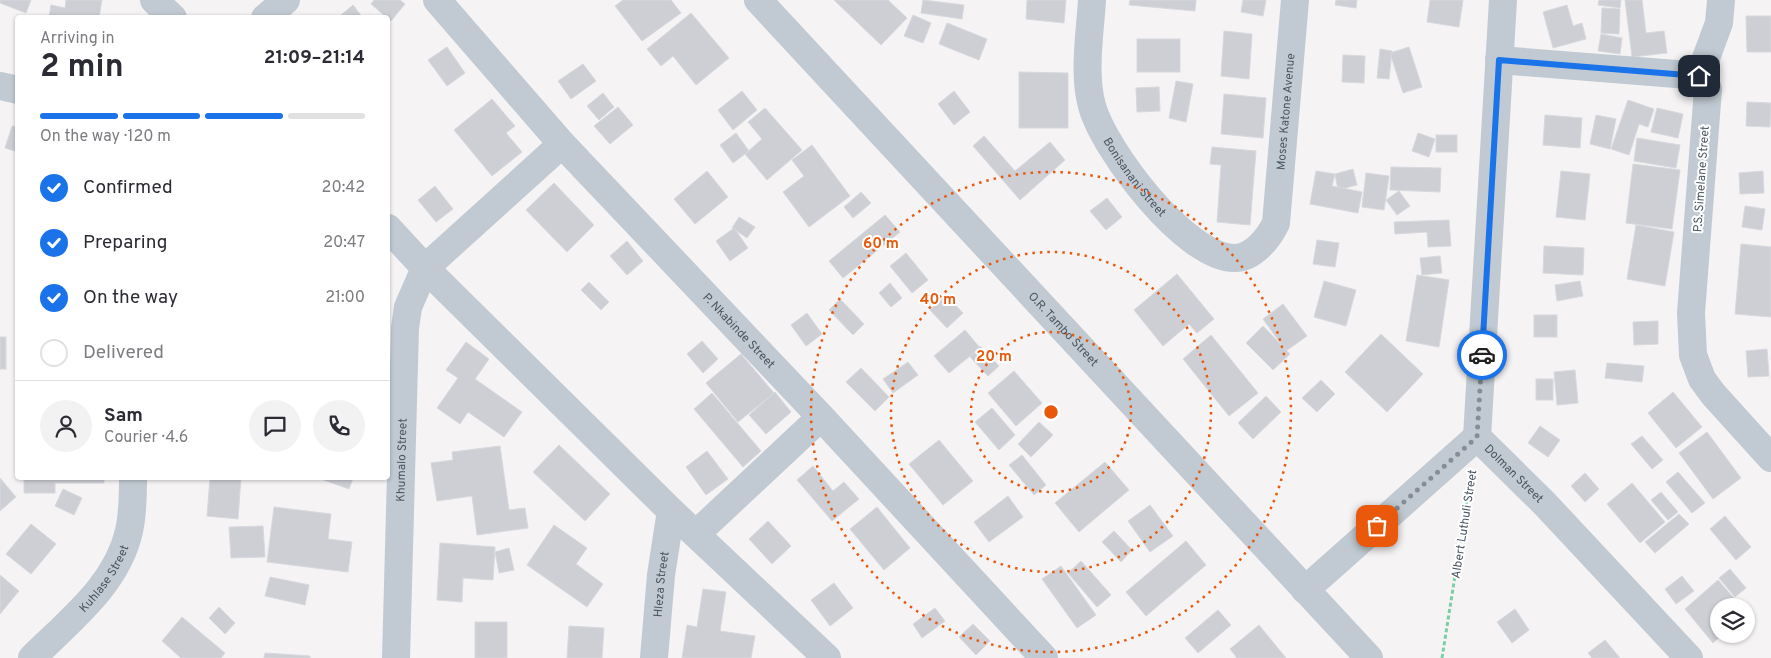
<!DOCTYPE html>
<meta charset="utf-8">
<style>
:root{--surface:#fff;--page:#f2f2f3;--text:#2b2b33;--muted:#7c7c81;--line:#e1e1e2;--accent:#1a73e8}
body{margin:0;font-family:Overpass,sans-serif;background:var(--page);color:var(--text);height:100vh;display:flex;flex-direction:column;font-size:19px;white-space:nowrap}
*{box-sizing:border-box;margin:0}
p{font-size:16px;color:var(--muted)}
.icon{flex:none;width:28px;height:28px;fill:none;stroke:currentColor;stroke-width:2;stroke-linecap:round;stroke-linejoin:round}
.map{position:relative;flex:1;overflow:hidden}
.side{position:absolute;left:15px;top:15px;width:375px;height:465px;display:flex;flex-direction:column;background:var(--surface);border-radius:5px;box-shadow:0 1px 4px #0004}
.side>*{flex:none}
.buttons{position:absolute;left:1710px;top:598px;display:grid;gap:10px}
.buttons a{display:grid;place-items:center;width:45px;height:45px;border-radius:50%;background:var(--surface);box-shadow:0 1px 4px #0004;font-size:25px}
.pin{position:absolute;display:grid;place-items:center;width:42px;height:42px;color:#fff;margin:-21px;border-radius:10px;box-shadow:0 2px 8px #0006}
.courier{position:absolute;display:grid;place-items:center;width:50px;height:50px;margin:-25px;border:4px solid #1a73e8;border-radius:50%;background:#fff;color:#222;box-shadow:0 1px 6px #0007}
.summary em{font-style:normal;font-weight:700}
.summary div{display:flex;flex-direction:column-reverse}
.summary{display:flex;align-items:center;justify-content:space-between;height:85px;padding:0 25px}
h1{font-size:32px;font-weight:700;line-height:38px}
.bar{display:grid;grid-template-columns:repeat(4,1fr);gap:8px 5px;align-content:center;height:60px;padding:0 25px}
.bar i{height:6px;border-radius:4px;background:var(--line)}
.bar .current{background:var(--accent)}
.bar p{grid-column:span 4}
.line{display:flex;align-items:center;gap:12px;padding:0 25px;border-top:1px solid var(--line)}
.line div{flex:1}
.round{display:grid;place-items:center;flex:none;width:52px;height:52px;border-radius:26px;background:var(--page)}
ol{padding:0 25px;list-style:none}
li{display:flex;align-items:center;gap:15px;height:55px}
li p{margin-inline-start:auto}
li .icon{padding:5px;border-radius:50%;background:var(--accent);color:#fff;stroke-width:4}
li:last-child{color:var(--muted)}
li i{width:28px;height:28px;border:2px solid var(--line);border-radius:50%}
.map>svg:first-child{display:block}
.building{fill:#cdcfd5;stroke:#d7d9de}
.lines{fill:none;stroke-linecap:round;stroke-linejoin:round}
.path{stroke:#7ad0a6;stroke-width:3;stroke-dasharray:4 2.5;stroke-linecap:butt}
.minor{stroke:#c1cad2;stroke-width:28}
.done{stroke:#868d94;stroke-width:5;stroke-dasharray:0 9}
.route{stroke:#1a73e8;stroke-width:6}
.ring{fill:none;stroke:#e8590c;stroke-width:2.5;stroke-dasharray:2.5 5}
.labels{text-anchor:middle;stroke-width:4;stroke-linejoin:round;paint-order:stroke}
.street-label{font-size:12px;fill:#4a5661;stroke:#fff}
.centre{fill:#e8590c;stroke:#fff;stroke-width:2.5}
.ring-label{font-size:15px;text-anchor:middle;font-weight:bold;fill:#e8590c;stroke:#fff;stroke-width:4;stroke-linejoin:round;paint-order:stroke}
</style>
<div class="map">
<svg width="1771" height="658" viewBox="0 0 1771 658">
<rect width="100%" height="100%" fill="#f5f3f3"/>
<g class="building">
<polygon points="0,0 31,0 26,13 0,3"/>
<polygon points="66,0 102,0 99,18 49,18 51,5 65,8"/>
<polygon points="374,0 400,0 405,4 391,21 371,4"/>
<polygon points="623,0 671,0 681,13 642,41 615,6"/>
<polygon points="834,0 888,0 907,18 881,45"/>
<polygon points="923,0 964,5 962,19 921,13"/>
<polygon points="1027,0 1066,0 1064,23 1026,19"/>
<polygon points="1130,0 1196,0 1195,11 1129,5"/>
<polygon points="1243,0 1266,0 1263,16 1241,12"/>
<polygon points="1336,0 1357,0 1356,8 1335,5"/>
<polygon points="1430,0 1463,0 1459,27 1427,22"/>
<polygon points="1599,0 1621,0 1620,8 1598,5"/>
<polygon points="1625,0 1642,0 1646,33 1664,31 1667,53 1632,57"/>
<polygon points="353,5 363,18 343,18 341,15"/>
<polygon points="1567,5 1573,26 1582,23 1586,39 1553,48 1543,12"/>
<polygon points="1602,8 1620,9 1619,34 1601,33"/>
<polygon points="691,13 729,58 696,85 673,56 661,66 647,49"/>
<polygon points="913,15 931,23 923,43 904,36"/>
<polygon points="1746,16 1771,16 1771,52 1747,52"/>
<polygon points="947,23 987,39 979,60 939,44"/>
<polygon points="1224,31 1252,34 1249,79 1221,76"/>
<polygon points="1601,34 1622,38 1620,54 1598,51"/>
<rect x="1137" y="39" width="43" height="33"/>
<polygon points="447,47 465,73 447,86 428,60"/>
<polygon points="1409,47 1422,87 1403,93 1390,53"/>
<polygon points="1380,49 1392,51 1389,79 1377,78"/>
<polygon points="1343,55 1365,56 1364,83 1342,82"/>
<polygon points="583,64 596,81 571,99 558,81"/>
<polygon points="1019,72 1068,73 1068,128 1019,128"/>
<polygon points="1176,81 1193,84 1186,122 1169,118"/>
<polygon points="1159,87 1160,111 1137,112 1136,88"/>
<polygon points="742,91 757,110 733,130 718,110"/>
<polygon points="954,91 970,112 954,125 938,104"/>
<polygon points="603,93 614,107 599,120 587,106"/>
<polygon points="1224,94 1266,98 1263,138 1221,134"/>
<polygon points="492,99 515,126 506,133 522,152 492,176 454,130"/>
<polygon points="1628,100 1654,109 1648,127 1639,124 1629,155 1611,149"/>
<polygon points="1747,102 1771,103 1770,127 1746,126"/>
<polygon points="618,107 633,125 610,144 594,126"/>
<polygon points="765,108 802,150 767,180 745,154 762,139 748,122"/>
<polygon points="1657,108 1683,114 1678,138 1651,132"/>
<polygon points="1545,115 1582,118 1580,148 1543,145"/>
<polygon points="1596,115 1616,119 1610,149 1590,144"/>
<polygon points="12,126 18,127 18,152 5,148"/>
<polygon points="736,133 749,151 733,163 720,145"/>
<polygon points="1418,133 1435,139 1429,157 1412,151"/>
<rect x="1436" y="135" width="21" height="17"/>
<polygon points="984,136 1015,171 1050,142 1065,160 1020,200 973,146"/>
<polygon points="1637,138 1680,145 1676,168 1634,161"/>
<polygon points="812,145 850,196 809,227 783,192 804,176 792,160"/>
<polygon points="1212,147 1256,151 1250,225 1217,222 1221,165 1210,164"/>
<polygon points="1633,164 1680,170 1672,229 1626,223"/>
<polygon points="1391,167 1441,168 1440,192 1390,190"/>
<polygon points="1353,169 1357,185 1338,190 1335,174"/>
<polygon points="707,171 728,197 695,224 674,199"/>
<polygon points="1316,171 1335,174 1332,186 1362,192 1358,213 1310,204"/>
<polygon points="1561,171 1590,174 1585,220 1556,217"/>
<polygon points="1763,171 1764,193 1740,194 1739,173"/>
<polygon points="1366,173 1389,176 1384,210 1362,207"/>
<polygon points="554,183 594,225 567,252 526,210"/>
<polygon points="435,186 453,209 436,222 418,200"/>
<polygon points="1399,191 1410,206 1397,215 1386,200"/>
<polygon points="861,192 871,203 853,218 844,207"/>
<polygon points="1107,198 1122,217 1106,230 1090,211"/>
<polygon points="1745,206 1765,209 1762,230 1742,227"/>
<polygon points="885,215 900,232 843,278 829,261"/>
<polygon points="739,217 755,227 747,238 732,228"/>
<polygon points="1449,220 1451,246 1428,247 1427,232 1395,234 1394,222"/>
<polygon points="1636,225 1674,232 1665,286 1627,279"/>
<polygon points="734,228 748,248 730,261 716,241"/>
<polygon points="1317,240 1339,243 1335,267 1313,264"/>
<polygon points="627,241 643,261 627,275 610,256"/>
<polygon points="1741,244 1771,247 1771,317 1735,314"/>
<polygon points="1544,246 1584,248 1583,275 1543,273"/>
<polygon points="906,253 928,280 912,293 890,266"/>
<polygon points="1440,256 1442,273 1422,275 1420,258"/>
<polygon points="1177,274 1214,319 1197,333 1189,324 1163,346 1134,310"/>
<polygon points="1417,275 1449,280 1439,347 1406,341"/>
<polygon points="1324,281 1356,290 1346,326 1314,317"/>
<polygon points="1580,281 1583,296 1557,301 1555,285"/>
<polygon points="589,282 609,302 601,310 581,290"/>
<polygon points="890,283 902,298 891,307 879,293"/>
<polygon points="946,295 963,313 947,328 930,310"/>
<polygon points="840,299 864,324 853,335 829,310"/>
<polygon points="1283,304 1307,336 1286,351 1263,319"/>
<polygon points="807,313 822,334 806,346 791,325"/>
<rect x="1534" y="315" width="23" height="22"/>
<polygon points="1658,321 1658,344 1634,345 1633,322"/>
<polygon points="1263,326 1290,354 1273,370 1246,343"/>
<polygon points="965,330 980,348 949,373 934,356"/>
<polygon points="1381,334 1423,374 1387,412 1345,372"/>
<polygon points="1211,335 1258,393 1229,416 1183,359"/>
<rect x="0" y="337" width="6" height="32"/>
<polygon points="702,341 718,359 703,373 687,354"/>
<polygon points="466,342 489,359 475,379 522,412 504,437 468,412 460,424 437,408 458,378 446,370"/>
<polygon points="980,346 999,366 988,376 970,357"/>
<polygon points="1767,349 1769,376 1748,377 1746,351"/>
<polygon points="741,354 774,393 738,422 706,383"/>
<polygon points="908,362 918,375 893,393 883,379"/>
<polygon points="1607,363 1644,366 1642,382 1605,378"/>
<polygon points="861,368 889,397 875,411 846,382"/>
<polygon points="1575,370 1578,403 1557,405 1554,372"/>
<polygon points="1014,371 1042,403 1016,426 988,393"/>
<rect x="1536" y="379" width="17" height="21"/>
<polygon points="1321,380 1335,394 1317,412 1302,398"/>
<polygon points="775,392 791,412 766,434 749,415"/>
<polygon points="1673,392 1702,427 1676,448 1648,413"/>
<polygon points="712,393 761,451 743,467 694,409"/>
<polygon points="1266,396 1281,412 1253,439 1238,423"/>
<polygon points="992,408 1015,435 999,450 975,422"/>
<polygon points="1039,422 1053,435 1031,457 1018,444"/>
<polygon points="1540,426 1560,440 1548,457 1528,443"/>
<polygon points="1707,432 1741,478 1713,499 1679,453"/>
<polygon points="1642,436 1663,460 1652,469 1631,444"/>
<polygon points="939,440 973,481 943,505 909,464"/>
<polygon points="559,445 610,494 585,521 533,472"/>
<polygon points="500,446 509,510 525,508 528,528 477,535 472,496 437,501 431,463 453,460 452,452"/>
<polygon points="707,451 728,479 706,495 686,467"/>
<polygon points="1022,455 1046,485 1034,495 1009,465"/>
<polygon points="1105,462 1129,490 1079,532 1055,503"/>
<polygon points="813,466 833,491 844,482 859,499 832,521 797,480"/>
<polygon points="1678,472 1705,503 1692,513 1666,482"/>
<polygon points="1585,473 1599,489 1585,502 1571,486"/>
<polygon points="0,478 16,497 0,511"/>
<polygon points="24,478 104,478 104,483 55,483 55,493 24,493"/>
<polygon points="210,478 241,478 238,519 207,516"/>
<polygon points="318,478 353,478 349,489"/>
<polygon points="1632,483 1665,522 1640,543 1607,504"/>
<polygon points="63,489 82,498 74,515 55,506"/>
<polygon points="1661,492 1678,512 1668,520 1651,500"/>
<polygon points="1008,496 1023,517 989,542 974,522"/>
<polygon points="1150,505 1173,536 1150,552 1128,521"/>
<polygon points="274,507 331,514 328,539 352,542 348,572 267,562"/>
<polygon points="877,507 910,548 884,570 850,529"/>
<polygon points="1679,514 1689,524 1655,553 1645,542"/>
<polygon points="1725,516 1751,547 1736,560 1710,529"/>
<polygon points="768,521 791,546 772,564 749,539"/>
<polygon points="31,524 56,544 31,574 6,554"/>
<polygon points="554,525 587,548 576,564 603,584 587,607 527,565"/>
<polygon points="263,526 265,557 231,558 229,527"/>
<polygon points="1114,531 1132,550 1121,562 1102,542"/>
<polygon points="1186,541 1206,565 1146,616 1126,592"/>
<polygon points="440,543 495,547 493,580 463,578 462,602 437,600"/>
<polygon points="509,548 514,570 499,573 495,552"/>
<polygon points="1081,561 1111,595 1097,607 1068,573"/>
<polygon points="1061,566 1096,615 1077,628 1042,579"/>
<polygon points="1730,569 1746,588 1735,597 1719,578"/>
<polygon points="0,575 19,591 0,614"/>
<polygon points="1682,576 1694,591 1676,604 1665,589"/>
<polygon points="270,577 309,585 305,605 265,596"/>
<polygon points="1718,580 1741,606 1719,606 1719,634 1723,634 1713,643 1685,609"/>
<polygon points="834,583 853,608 830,626 811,600"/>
<polygon points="703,589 726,592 720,631 755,636 751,658 682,658 687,625 697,627"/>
<polygon points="219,607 235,623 225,634 209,618"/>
<polygon points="935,608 945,621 922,638 913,624"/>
<polygon points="1515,609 1529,630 1512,643 1497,622"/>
<polygon points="1218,610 1231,625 1198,653 1185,638"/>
<polygon points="182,617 225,653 221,658 181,658 162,641"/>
<rect x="475" y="622" width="32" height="36"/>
<polygon points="973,624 990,641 976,655 959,637"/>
<polygon points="1259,625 1286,658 1237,658 1230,649"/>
<polygon points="569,626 604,628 602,658 567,658"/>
<polygon points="1605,640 1620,658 1592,658 1588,653"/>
<polygon points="265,653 310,656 310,658 264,658"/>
</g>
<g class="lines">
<polyline class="path" points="1442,658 1470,481"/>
<g class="minor">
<polyline points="154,0 173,18"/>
<path id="s1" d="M437 0 562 144 821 417 1044 658"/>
<path id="s2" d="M758 0 1369 658"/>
<path id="s3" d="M1092 0C1090 34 1083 73 1092 106 1104 150 1186 259 1235 258 1253 258 1269 238 1276 223L1295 0"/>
<polyline points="265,18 286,0"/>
<path d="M1499 60 1689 75C1700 77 1704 80 1708 89L1691 313 1693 355 1702 379 1713 394 1771 458"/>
<polyline points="1699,77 1719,23 1721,0"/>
<polyline points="0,86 18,90"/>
<polyline points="388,228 425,268 671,511 827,658"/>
<polyline points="1477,437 1503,0"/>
<path id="s4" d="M1477 437 1544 503 1689 658"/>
<polyline points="696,534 821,417"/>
<polyline points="1305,590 1477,437"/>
<path id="s5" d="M32 658C69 621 117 585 129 531 133 514 133 495 133 478"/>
<path id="s6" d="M396 658 405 328 408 307 425 268 562 144"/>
<path id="s7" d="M654 658 661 575 671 511"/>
</g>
</g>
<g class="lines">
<polyline class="done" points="1377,526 1477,437 1482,355"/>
<polyline class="route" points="1482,355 1499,60 1699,76"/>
</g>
<g class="ring">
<circle cx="1051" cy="412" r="80"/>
<circle cx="1051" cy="412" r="160"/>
<circle cx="1051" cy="412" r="240"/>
</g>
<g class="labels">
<g class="street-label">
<text dy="4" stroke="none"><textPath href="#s3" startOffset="491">Moses Katone Avenue</textPath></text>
<text dy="4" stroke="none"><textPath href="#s3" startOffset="190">Bonisanani Street</textPath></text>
<text transform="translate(1701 179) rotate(-86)" y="4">P.S. Simelane Street</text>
<text dy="4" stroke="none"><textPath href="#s2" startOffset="449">O.R. Tambo Street</textPath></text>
<text dy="4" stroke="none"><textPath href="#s1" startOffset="448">P. Nkabinde Street</textPath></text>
<text dy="4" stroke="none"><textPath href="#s6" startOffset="198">Khumalo Street</textPath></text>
<text dy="4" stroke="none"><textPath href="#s4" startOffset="52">Dolman Street</textPath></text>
<text transform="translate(1464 524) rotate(-81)" y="4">Albert Luthuli Street</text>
<text dy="4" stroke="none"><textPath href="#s5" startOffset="108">Kuhlase Street</textPath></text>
<text dy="4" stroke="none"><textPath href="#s7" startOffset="74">Hleza Street</textPath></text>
</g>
</g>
<circle cx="1051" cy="412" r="8" class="centre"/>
<g class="ring-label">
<text x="881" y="248">60 m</text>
<text x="938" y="304">40 m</text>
<text x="994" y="361">20 m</text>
</g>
</svg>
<div class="buttons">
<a><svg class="icon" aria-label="layers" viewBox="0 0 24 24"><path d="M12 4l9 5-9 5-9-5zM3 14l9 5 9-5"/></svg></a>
</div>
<div class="pin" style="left:1377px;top:526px;background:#ea580c"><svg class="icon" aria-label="bag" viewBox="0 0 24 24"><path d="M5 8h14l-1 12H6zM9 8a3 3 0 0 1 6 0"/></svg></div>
<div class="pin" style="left:1699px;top:76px;background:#1f2937"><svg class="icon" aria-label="home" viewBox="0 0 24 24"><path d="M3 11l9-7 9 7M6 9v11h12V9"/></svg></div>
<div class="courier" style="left:1482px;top:355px"><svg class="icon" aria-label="car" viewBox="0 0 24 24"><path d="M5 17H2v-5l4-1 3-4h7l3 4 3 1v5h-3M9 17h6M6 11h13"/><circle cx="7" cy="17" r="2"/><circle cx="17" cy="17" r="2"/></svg></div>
<section class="side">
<div class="summary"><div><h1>2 min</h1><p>Arriving in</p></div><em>21:09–21:14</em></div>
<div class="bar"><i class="current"></i><i class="current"></i><i class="current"></i><i></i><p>On the way · 120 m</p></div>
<ol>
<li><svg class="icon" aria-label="check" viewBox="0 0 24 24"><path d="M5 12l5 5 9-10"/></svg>Confirmed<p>20:42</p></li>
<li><svg class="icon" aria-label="check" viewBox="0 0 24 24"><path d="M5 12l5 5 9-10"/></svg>Preparing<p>20:47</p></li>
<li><svg class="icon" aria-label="check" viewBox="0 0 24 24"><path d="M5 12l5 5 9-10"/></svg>On the way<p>21:00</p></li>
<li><i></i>Delivered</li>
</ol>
<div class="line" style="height:90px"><a class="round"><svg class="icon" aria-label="person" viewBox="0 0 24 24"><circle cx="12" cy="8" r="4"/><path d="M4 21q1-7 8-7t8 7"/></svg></a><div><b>Sam</b><p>Courier · 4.6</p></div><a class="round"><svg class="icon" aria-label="chat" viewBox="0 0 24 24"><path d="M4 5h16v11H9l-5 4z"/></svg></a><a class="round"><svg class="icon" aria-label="phone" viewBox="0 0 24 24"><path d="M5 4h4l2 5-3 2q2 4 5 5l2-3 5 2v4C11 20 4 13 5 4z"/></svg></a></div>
</section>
</div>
